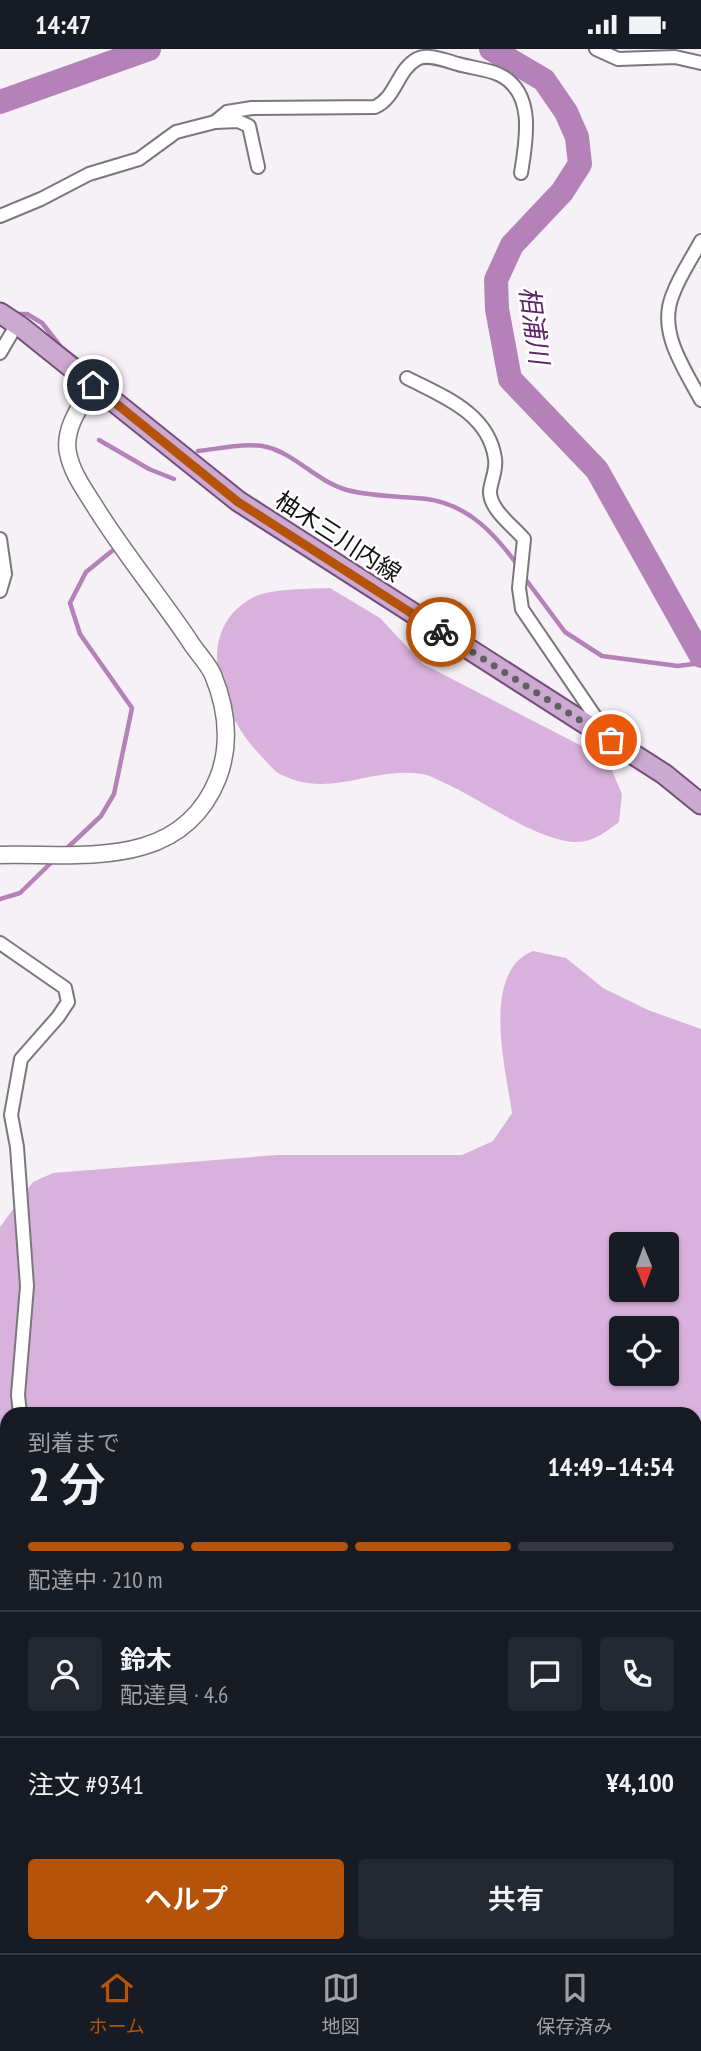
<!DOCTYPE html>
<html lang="ja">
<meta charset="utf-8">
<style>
:root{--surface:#171b24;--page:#242831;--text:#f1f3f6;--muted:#9ea1a6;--line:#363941;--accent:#b45309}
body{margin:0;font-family:"PT Sans Narrow","Noto Sans JP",sans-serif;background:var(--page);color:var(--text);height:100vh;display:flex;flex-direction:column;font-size:26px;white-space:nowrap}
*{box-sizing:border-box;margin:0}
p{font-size:23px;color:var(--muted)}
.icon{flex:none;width:38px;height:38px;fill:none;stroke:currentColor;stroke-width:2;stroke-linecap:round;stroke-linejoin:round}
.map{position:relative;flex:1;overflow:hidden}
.drawer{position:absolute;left:0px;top:1358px;width:702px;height:546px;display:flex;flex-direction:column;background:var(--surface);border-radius:21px 21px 0 0;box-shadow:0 2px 5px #0004}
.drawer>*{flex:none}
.needle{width:46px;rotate:179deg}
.buttons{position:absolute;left:609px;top:1183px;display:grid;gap:14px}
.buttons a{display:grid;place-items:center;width:70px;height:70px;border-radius:7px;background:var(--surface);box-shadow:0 2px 5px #0004;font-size:35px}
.pin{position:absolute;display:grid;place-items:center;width:60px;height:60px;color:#fff;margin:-30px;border:4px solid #fff;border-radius:50%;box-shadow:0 2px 7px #0007}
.courier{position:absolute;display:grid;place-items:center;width:70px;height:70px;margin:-35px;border:5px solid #b45309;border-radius:50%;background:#fff;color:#222;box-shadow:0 2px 9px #0007}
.head em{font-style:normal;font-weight:600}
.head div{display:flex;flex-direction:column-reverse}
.head{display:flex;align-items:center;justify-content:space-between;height:119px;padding:0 28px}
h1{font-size:46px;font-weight:600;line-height:52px}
.bar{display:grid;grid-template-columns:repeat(4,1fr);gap:10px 7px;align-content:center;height:84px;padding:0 28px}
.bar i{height:9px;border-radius:5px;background:var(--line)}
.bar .selected{background:var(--accent)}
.bar p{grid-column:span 4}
.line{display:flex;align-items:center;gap:18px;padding:0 28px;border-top:2px solid var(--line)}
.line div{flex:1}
.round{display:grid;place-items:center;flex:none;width:74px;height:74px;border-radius:7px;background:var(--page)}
.primary-button{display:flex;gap:14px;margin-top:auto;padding:14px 28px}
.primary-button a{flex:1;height:80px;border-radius:7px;background:var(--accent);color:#fff;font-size:28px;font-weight:600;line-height:80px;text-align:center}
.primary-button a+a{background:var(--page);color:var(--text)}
.status{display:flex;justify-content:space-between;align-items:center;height:49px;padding:0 35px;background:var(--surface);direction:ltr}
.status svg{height:19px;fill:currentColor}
.dock{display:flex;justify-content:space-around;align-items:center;height:98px;border-top:2px solid var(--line);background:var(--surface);font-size:19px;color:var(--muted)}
.dock a{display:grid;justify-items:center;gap:4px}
.dock .selected{color:var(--accent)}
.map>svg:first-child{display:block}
.green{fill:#d9b1dd;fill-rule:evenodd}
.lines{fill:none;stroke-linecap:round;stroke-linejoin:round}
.stream{stroke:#b482b9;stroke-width:4.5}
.river{stroke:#b482b9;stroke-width:24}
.minor-casing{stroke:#7c777d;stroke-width:16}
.tertiary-casing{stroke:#7c777d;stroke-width:19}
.primary-casing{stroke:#754e79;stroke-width:23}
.path{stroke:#a29ea3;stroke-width:2.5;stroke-dasharray:5 3.5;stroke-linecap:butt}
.minor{stroke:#fff;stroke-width:12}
.tertiary{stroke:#fff;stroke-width:16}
.primary{stroke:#cca9d0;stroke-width:19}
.done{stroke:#625e62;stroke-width:7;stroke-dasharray:0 12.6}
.route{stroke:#b45309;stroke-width:9}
.labels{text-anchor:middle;stroke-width:5;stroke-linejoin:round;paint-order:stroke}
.street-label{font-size:24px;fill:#121012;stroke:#fff}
.water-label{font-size:26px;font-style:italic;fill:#612568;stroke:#fff}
</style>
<div class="status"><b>14:47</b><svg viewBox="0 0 49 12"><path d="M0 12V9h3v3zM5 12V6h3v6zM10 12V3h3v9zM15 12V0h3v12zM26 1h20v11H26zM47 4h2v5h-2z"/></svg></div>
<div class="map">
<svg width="701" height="1904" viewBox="0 0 701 1904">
<rect width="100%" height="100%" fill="#f6f0f7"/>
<g class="green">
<path d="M330 539 380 569 423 615 607 710 622 745 619 773C607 782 593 793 577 793 539 793 482 751 447 735 439 732 430 726 422 725 372 717 331 750 282 726 274 723 268 714 262 708 223 669 189 584 252 549 270 539 310 540 330 539Z"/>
<path d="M533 902 566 909 603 939 648 961 701 980V1849L695 1852V1365H7V1874L0 1880V1178L33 1133 53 1124 277 1106H462L493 1092 512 1064C506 1020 480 923 533 902ZM621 1195H667V1241H621ZM621 1279H667V1325H621Z"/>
</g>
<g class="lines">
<g class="stream">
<polyline points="14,265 27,265 42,274 61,298 112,337"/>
<polyline points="99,391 149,420 174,430"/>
<path d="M198 402C219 400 246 393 267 398 295 405 316 432 347 441 374 448 400 447 427 450 469 456 495 485 519 518"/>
<polyline points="524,528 565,583 602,607 678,617 701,614"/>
<polyline points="64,802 101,767 114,745 132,659 80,585 70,554 86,523 112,502"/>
<polyline points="0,850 20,844 55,810"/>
</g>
<g class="river">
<polyline points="491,0 544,31 566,63 577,88 580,115 562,143 512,196 496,231 497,260 510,330 597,421 701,607"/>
<polyline points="0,53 149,0"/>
<polyline points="695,1738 701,1731"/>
<polyline points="0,1790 7,1790"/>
</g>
<defs>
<g id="minor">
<polyline points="596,0 618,10 675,8 701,14"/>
<path d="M215 73 227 63 252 59 375 58C396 49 397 21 417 10 428 4 447 12 458 15 471 19 488 20 500 26 536 44 526 93 521 124"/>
<polyline points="0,167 41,150 89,125 139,110 176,83 215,73 238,72 249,77 258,118"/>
<path d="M701 192C692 209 680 226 673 245 657 282 684 319 701 351"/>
<polyline points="0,304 17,275"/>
<path d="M407 329C442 347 489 364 495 410 497 420 491 432 490 442 489 460 513 477 524 490L519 539 522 560 607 685"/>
<polyline points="0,490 5,525 0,542"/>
<polyline points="0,894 65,939 68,953 58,968 21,1010 11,1066 17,1098 27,1237 18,1346 20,1365"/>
<polyline points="342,1897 354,1904"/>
</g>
<path id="tertiary" d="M0 806C81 804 181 822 218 729 231 695 227 660 213 626 208 614 196 603 189 591 158 545 123 503 94 456 84 440 72 424 68 404 63 380 81 356 93 336"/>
<polyline id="primary" points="0,264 21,278 238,452 664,725 701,755"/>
</defs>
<use href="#minor" class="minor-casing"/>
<use href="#tertiary" class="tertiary-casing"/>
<use href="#primary" class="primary-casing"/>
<g class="path">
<polyline points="695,1857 701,1854"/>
<polyline points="611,1904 624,1897"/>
</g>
<use href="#minor" class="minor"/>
<use href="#tertiary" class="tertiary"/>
<use href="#primary" class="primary"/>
</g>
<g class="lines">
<polyline class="done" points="441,583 611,691"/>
<polyline class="route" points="93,336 238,453 441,583"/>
</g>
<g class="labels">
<g class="street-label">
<text transform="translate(338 488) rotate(33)" y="8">柚木三川内線</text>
</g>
<g class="water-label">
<text transform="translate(534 276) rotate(82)" y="9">相浦川</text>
</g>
</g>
</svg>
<div class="buttons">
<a><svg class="needle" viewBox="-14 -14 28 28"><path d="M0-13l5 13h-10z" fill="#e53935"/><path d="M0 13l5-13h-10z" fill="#9ea1a6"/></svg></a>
<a><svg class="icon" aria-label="locate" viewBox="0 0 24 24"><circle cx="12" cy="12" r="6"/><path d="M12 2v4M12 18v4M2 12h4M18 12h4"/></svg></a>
</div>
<div class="pin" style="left:611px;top:691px;background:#ea580c"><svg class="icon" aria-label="bag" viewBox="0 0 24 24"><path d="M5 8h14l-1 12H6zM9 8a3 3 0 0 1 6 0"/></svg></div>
<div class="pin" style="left:93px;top:336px;background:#1f2937"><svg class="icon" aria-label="home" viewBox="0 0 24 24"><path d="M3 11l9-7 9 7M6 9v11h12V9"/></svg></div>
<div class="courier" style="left:441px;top:583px"><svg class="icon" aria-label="bike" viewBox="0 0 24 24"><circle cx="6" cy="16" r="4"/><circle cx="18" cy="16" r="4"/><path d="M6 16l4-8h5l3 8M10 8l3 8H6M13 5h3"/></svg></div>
<section class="drawer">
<div class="head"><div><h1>2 分</h1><p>到着まで</p></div><em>14:49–14:54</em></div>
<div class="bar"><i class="selected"></i><i class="selected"></i><i class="selected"></i><i></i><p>配達中 · 210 m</p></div>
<div class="line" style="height:126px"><a class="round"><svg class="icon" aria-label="person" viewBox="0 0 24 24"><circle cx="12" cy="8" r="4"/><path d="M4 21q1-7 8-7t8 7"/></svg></a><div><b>鈴木</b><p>配達員 · 4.6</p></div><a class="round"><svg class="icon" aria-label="chat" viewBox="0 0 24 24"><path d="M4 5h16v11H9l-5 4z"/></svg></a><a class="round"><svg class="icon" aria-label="phone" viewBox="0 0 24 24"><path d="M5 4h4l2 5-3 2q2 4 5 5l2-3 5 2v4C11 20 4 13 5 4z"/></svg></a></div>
<div class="line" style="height:91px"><div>注文 #9341</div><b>¥4,100</b></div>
<div class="primary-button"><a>ヘルプ</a><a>共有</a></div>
</section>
</div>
<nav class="dock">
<a class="selected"><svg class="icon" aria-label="home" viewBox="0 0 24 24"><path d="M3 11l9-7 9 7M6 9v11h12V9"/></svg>ホーム</a>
<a><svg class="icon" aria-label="map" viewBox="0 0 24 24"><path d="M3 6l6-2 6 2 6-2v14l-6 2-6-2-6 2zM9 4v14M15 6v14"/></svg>地図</a>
<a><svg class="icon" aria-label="saved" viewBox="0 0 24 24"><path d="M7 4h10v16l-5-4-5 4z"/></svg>保存済み</a>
</nav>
